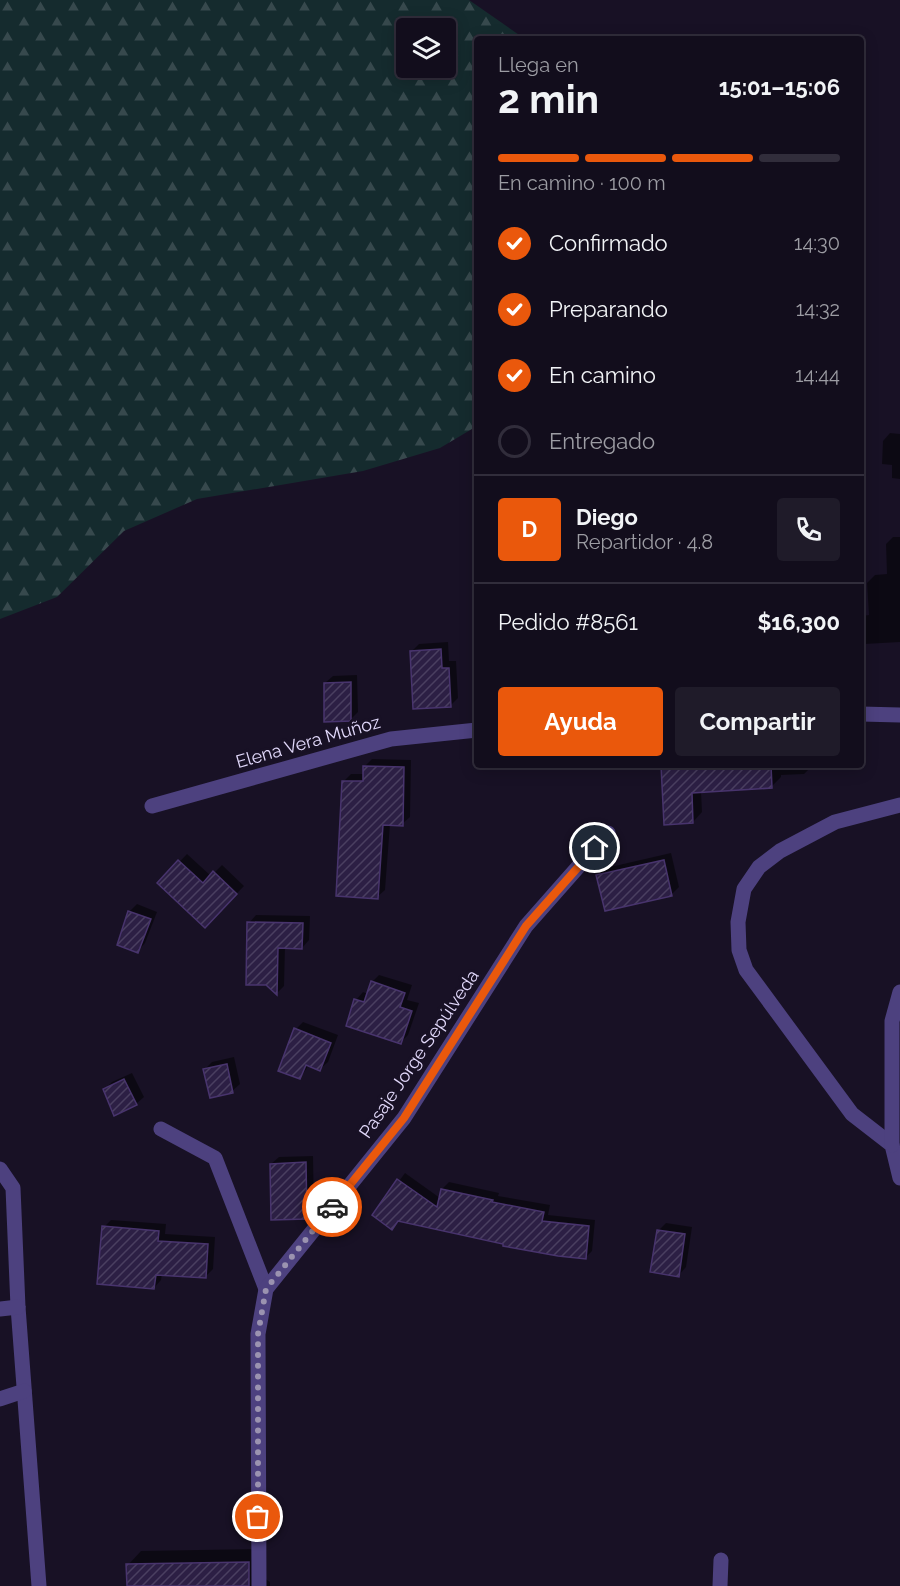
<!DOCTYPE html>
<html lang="es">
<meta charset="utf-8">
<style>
:root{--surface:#120d1c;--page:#1f1b29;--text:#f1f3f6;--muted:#9c9ca3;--line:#312d3b;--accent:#ea580c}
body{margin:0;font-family:Raleway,sans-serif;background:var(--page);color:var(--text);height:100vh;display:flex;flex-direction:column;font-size:22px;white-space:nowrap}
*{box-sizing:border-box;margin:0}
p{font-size:20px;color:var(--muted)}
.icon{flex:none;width:33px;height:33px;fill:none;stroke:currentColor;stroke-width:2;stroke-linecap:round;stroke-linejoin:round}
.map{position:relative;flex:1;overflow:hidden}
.sheet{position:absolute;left:474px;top:36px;width:390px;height:732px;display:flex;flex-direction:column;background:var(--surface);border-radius:6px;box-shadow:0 3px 15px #0003,0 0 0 2px var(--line)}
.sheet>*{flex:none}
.fabs{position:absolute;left:396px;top:18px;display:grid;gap:12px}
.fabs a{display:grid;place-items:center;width:60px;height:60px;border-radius:6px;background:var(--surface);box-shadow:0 3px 15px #0003,0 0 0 2px var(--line);font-size:30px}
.pin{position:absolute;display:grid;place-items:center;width:51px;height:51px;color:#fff;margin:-26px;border:3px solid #fff;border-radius:50%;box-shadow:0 2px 6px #0007}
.courier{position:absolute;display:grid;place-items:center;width:60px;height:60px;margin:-30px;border:4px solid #ea580c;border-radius:50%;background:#fff;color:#222;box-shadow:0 2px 8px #0007}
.headline em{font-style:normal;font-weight:700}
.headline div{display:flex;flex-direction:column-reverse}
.headline{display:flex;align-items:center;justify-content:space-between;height:102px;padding:0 24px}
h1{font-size:39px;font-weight:700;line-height:45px}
.bar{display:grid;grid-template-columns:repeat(4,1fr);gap:9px 6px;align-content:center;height:72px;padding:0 24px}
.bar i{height:8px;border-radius:4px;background:var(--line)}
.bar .current{background:var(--accent)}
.bar p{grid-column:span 4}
.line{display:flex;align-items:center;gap:15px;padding:0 24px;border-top:2px solid var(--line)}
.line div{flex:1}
.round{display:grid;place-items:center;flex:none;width:63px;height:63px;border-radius:6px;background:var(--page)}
ol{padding:0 24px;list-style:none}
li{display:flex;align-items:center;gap:18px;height:66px}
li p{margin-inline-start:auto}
li .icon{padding:6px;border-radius:50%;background:var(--accent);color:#fff;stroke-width:4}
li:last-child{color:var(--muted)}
li i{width:33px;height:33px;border:3px solid var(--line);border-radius:50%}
.action{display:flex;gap:12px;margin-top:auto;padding:12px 24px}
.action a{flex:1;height:69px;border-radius:6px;background:var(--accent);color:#fff;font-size:24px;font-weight:700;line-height:69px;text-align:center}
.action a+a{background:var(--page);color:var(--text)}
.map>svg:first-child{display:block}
.forest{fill:url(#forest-firs);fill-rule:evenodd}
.shadow{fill:#0007}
.building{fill:url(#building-hatch);stroke:#48346d;stroke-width:1.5}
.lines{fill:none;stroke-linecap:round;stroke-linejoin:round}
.minor{stroke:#4d417f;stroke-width:15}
.done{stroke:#9b93b0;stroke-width:6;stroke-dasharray:0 10.8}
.route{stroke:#ea580c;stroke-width:8}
.labels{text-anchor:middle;stroke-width:6;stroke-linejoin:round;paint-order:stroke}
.street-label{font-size:18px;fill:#e2d9fb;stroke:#181125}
</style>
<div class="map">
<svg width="900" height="1586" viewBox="0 0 900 1586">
<defs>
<pattern id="forest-firs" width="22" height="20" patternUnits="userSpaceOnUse" patternTransform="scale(1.5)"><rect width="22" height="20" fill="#152b2e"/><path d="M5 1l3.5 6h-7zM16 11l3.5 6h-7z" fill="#37494d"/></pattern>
<pattern id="building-hatch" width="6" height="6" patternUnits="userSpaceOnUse" patternTransform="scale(1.5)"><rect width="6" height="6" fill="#2c1f44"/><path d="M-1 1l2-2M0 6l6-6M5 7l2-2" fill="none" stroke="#4a3f60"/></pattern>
</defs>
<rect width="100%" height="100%" fill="#181125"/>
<path class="forest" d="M0 0H469L525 39H477V426L440 448 363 471 197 499 124 531 57 597 0 619ZM406 28H446V68H406Z"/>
<g class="shadow">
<polygon points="890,433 900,434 900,479 892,478 892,465 882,464 883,441"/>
<polygon points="893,537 900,537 900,642 865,644 861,648 861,616 869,615 867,583 875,575 887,574 886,544"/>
<polygon points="448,642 449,661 456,661 458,698 450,706 412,651 419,644"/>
<polygon points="357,675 358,712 350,720 325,683 333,676"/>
<polygon points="372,759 411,760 410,817 402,824 390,824 385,890 377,897 344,781 351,774 364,774 365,766"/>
<polygon points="663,765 813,765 804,774 781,775 781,777 771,787 701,791 702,812 693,822"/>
<polygon points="671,853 679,887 671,895 598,875 606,868"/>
<polygon points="187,854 211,876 222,865 244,886 205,926 159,883"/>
<polygon points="137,904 157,912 145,943 138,951 129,912"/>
<polygon points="256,915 310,916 309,940 302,948 285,947 284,986 277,993 249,923"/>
<polygon points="379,975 412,985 407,1000 419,1003 408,1035 401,1042 356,1000 363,992 368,994 372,982"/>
<polygon points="303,1022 338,1035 328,1062 320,1069 309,1065 300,1078 296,1029"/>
<polygon points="234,1057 240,1084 232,1091 204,1070 212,1062"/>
<polygon points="132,1073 144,1097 136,1104 104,1090 112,1082"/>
<polygon points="313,1156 314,1210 307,1217 271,1164 279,1157"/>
<polygon points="405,1173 440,1198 442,1189 449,1182 499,1193 498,1196 550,1205 548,1215 595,1220 592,1251 585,1258 505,1243 400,1220 392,1228 374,1215"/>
<polygon points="111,1220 166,1224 165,1234 215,1237 213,1269 205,1277 162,1274 161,1280 154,1288 104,1227"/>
<polygon points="666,1223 692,1227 686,1267 679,1275 658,1231"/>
<polygon points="262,1549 264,1578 270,1582 270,1586 128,1586 128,1565 141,1551"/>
</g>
<g class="building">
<polygon points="441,649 442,668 449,668 451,707 413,709 410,651"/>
<polygon points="351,682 351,721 324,722 324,683"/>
<polygon points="661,765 771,765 772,788 692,793 693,823 664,825"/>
<polygon points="363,766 404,767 403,826 383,825 378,899 336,896 342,781 363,781"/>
<polygon points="178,860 203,883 213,871 237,894 205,928 157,883"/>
<polygon points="664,860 672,896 605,911 596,875"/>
<polygon points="128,911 151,919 138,953 117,945"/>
<polygon points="247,922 303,923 302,949 278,948 277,995 266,985 246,985"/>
<polygon points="371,981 405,993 400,1007 412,1011 401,1044 346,1026 354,999 364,1002"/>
<polygon points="294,1028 331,1043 320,1071 306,1065 300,1079 278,1071"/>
<polygon points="227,1064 233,1093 210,1098 203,1069"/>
<polygon points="124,1079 137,1105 114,1116 103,1089"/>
<polygon points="306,1162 307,1219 271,1220 270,1164"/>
<polygon points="397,1179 437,1207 441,1189 493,1200 492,1202 544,1212 542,1221 589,1226 586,1259 558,1256 503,1246 503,1244 398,1221 392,1230 372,1215"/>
<polygon points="102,1226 159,1231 158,1241 208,1244 206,1278 156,1275 154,1289 97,1284"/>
<polygon points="657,1230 685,1234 679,1277 650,1272"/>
<polygon points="249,1562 249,1586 127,1586 126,1564"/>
</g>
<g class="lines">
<g class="minor">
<polyline points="861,714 900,715"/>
<polyline points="900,805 835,822 780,851 759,867 744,889 738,922 739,950 746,970 852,1114 892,1145 900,1178"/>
<polyline points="152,806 391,739 477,730"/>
<polyline points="161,1129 215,1158 266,1289"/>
<polyline points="892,1145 892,1021 900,992"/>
<polyline points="0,1169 13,1188 18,1307 39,1586"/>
<polyline points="0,1309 18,1307"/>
<polyline points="0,1399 24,1391"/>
<polyline points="259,1586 258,1334 266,1289 404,1118 526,926 608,833"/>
<polyline points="720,1586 721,1560"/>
</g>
</g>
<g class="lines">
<polyline class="done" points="258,1517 258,1334 266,1289 332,1207"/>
<polyline class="route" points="332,1207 404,1118 526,926 595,848"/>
</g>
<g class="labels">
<g class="street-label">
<text transform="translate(308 742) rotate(-16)" y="6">Elena Vera Muñoz</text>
<text transform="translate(419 1054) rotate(-56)" y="6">Pasaje Jorge Sepúlveda</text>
</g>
</g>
</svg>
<div class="fabs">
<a><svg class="icon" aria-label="layers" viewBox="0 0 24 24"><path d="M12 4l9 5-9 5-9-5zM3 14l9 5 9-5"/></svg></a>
</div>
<div class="pin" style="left:258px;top:1517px;background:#ea580c"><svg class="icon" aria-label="bag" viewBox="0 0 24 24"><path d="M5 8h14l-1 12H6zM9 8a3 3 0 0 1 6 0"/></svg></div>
<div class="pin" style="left:595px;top:848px;background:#1f2937"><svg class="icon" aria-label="home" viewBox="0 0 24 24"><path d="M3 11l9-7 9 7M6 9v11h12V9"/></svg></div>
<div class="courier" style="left:332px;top:1207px"><svg class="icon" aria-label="car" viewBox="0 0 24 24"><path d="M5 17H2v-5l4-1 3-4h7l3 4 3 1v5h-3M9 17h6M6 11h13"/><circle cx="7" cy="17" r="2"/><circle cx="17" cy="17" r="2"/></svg></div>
<section class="sheet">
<div class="headline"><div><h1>2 min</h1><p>Llega en</p></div><em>15:01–15:06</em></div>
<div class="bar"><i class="current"></i><i class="current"></i><i class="current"></i><i></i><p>En camino · 100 m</p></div>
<ol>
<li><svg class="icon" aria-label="check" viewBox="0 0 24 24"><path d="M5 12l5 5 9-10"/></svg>Confirmado<p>14:30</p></li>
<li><svg class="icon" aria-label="check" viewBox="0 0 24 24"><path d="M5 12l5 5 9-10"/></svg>Preparando<p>14:32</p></li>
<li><svg class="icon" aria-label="check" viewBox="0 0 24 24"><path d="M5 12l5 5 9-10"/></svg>En camino<p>14:44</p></li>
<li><i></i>Entregado</li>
</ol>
<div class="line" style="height:108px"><b class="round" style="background:var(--accent);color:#fff">D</b><div><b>Diego</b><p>Repartidor · 4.8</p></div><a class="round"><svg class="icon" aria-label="phone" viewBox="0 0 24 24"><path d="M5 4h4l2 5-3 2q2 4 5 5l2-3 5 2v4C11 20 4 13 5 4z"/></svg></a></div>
<div class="line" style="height:78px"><div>Pedido #8561</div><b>$16,300</b></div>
<div class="action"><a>Ayuda</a><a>Compartir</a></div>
</section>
</div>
